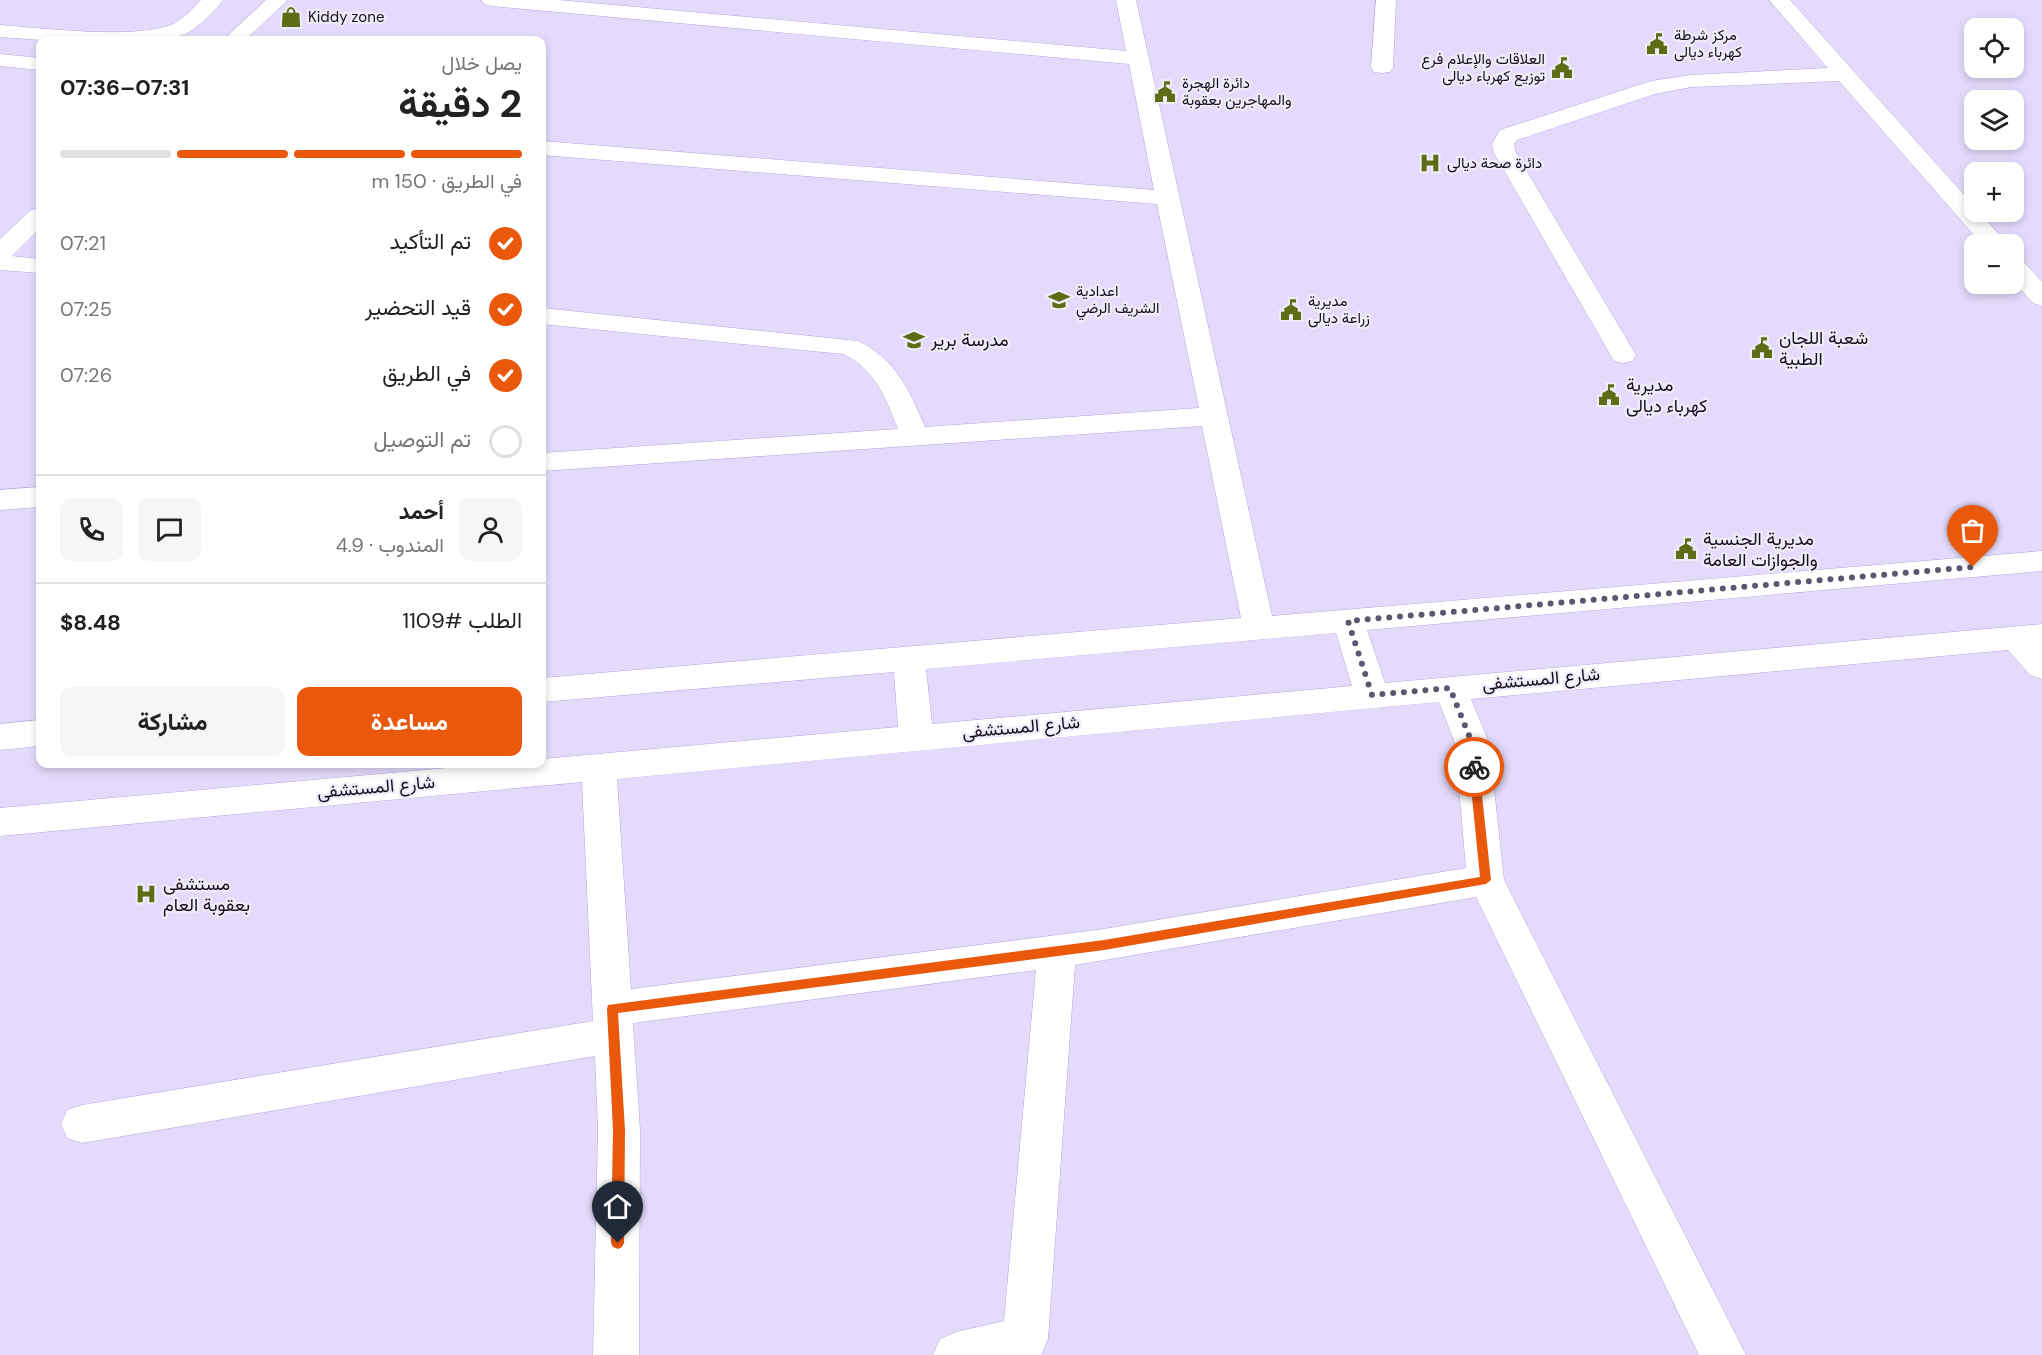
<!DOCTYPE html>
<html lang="ar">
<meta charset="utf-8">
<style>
:root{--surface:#fff;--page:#f6f6f6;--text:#222;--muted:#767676;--line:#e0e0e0;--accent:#ea580c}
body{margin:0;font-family:"DM Sans",Vazirmatn,sans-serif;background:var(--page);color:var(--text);direction:rtl;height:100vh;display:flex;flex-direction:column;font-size:22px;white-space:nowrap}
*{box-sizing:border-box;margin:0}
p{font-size:20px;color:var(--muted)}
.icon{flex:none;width:33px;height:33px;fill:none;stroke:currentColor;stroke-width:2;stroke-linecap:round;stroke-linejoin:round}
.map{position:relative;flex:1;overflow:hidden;direction:ltr}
.drawer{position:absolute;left:36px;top:36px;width:510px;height:732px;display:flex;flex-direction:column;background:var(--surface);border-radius:12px;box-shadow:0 3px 9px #0003;direction:rtl}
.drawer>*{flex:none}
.fabs{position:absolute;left:1964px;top:18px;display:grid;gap:12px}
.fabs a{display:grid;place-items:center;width:60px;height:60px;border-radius:12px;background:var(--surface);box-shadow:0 3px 9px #0003;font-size:30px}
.pin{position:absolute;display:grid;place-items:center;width:51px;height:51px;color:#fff;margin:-62px -26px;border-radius:50% 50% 50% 0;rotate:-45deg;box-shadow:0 0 6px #0007}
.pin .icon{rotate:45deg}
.courier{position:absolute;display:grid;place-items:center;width:60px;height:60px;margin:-30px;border:4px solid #ea580c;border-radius:50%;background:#fff;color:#222;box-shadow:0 2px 8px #0007}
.overview em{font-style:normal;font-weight:700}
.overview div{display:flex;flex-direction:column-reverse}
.overview{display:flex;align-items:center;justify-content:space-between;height:102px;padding:0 24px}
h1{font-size:39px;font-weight:700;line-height:45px}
.bar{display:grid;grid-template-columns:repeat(4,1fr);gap:9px 6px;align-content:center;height:72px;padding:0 24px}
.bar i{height:8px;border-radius:4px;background:var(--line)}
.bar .active{background:var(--accent)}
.bar p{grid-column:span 4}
.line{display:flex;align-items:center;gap:15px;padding:0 24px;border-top:2px solid var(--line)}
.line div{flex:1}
.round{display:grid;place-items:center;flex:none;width:63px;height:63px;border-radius:12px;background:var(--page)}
ol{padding:0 24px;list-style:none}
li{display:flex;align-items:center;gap:18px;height:66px}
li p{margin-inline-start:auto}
li .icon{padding:6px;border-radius:50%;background:var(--accent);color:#fff;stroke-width:4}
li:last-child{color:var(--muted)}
li i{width:33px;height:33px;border:3px solid var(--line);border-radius:50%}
.cta{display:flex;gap:12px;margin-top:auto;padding:12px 24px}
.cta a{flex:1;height:69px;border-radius:12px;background:var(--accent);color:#fff;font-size:24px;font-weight:700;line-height:69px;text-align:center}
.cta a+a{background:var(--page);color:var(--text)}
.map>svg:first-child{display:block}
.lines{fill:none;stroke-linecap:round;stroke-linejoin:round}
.minor-casing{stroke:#b8a7dc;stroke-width:1}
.minor{fill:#fff;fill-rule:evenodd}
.route{fill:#ea580c}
.done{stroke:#5d566e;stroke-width:6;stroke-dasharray:0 10.8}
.labels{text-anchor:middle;stroke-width:4.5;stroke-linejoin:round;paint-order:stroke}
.far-poi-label{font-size:15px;fill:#150e21;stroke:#efecf7;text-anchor:start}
.poi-label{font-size:18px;fill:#150e21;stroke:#efecf7;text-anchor:start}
.street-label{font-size:18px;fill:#150e21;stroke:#efecf7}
</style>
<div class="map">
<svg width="2042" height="1355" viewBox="0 0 2042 1355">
<rect width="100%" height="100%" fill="#e4dbfc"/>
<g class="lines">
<defs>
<g id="minor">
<path d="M201 0H223C215 11 201 25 189 32 156 50 41 40 0 37V25C42 28 136 40 173 24 184 19 193 8 201 0Z"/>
<polygon points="266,0 288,0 245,40 223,40"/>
<path d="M481 0H558L1126 51 1116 0H1136L1272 616 2042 551V571L1367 630 1385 683 2042 624V679L2030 675 2008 650 1471 699 1489 743 1504 880 1746 1355H1699L1476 897 1075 965 1048 1339 1041 1355H933L940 1339 956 1332 1004 1321 1036 970 633 1023 640 1130 639 1355H593L598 1130 595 1056 82 1143 67 1138 61 1124 67 1110 82 1105 593 1021 582 782 0 836V808L491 764H542V759L898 727 894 672 542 702V678L1241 618 1202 426 542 471V453L898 429C886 398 875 369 843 354L542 324V308L858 341C895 358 910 391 925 427L1199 408 1157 204 542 155V141L1154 190 1129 64 491 6 484 4ZM1336 633 1352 686 932 724 926 669ZM1439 702 1455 743 1466 868 1104 929 631 989 617 779Z"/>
<polygon points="1376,0 1396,0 1393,67 1390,72 1382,73 1374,72 1371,67"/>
<polygon points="1769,0 1790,0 1974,206 1974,212 1979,212 2007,244 1982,244 1839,81 1691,87 1655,94 1517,140 1514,144 1516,153 1636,355 1632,361 1623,363 1614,361 1494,153 1492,144 1500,130 1651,81 1691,75 1828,68"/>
<polygon points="0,54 40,58 40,70 0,66"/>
<polygon points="40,208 40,228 12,256 40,259 40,273 0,270 0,239 31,210"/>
<polygon points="2013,257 2022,260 2042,282 2042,306 2033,303 2013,281"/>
<polygon points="40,487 40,507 0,510 0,490"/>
<polygon points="40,720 40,746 0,750 0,724"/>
</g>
</defs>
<use href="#minor" class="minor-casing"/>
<use href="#minor" class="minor"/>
</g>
<polygon class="route" points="1474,763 1479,767 1491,880 1486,884 1104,950 618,1013 625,1130 624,1243 622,1247 618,1249 613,1247 611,1243 613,1130 607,1009 608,1005 1104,940 1480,877 1469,767"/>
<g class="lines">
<polyline class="done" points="1474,767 1472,743 1450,688 1372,695 1348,621 1973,567"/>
</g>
<defs>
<symbol id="shop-bare" viewBox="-9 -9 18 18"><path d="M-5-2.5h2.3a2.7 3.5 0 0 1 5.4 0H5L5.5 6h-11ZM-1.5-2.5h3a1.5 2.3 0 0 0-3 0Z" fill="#5e6c16" stroke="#efecf7" stroke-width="2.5" paint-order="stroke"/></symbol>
<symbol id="civic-bare" viewBox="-9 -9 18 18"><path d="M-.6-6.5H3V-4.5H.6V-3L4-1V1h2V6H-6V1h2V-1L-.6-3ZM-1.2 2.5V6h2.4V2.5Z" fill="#5e6c16" stroke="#efecf7" stroke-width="2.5" paint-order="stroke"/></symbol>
<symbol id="hospital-bare" viewBox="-9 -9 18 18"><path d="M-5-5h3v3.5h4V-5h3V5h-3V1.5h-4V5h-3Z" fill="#5e6c16" stroke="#efecf7" stroke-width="2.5" paint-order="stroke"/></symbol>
<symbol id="school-bare" viewBox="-9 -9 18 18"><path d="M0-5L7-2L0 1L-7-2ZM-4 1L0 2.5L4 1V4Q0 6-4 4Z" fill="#5e6c16" stroke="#efecf7" stroke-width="2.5" paint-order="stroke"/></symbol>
</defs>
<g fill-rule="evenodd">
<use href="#shop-bare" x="276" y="2" width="30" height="30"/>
<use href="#civic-bare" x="1642" y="29" width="30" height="30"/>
<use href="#civic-bare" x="1547" y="53" width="30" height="30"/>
<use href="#civic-bare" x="1150" y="77" width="30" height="30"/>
<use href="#hospital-bare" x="1415" y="148" width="30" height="30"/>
<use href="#school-bare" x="1044" y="285" width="30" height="30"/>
<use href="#civic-bare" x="1276" y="295" width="30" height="30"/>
<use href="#school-bare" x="899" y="325" width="30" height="30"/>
<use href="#civic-bare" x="1747" y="333" width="30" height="30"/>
<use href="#civic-bare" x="1594" y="380" width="30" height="30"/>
<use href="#civic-bare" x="1671" y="534" width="30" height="30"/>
<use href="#hospital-bare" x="131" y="879" width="30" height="30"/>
</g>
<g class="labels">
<g class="far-poi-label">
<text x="308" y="22">Kiddy zone</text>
<text x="1674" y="40">مركز شرطة<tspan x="1674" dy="17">كهرباء ديالى</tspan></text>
<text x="1545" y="64" text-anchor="end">العلاقات والإعلام فرع<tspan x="1545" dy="17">توزيع كهرباء ديالى</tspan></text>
<text x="1182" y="88">دائرة الهجرة<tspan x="1182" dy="17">والمهاجرين بعقوبة</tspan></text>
<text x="1447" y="168">دائرة صحة ديالى</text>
<text x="1076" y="296">اعدادية<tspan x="1076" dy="17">الشريف الرضي</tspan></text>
<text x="1308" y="306">مديرية<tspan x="1308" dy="17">زراعة ديالى</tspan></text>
</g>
<g class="poi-label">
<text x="1779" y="344">شعبة اللجان<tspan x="1779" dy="21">الطبية</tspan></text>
<text x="931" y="346">مدرسة برير</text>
<text x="1626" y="391">مديرية<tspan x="1626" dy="21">كهرباء ديالى</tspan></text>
<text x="1703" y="545">مديرية الجنسية<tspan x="1703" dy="21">والجوازات العامة</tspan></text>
<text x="163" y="890">مستشفى<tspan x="163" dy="21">بعقوبة العام</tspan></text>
</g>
<g class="street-label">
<text transform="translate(1541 679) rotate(-5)" y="6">شارع المستشفى</text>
<text transform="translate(1021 727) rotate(-5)" y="6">شارع المستشفى</text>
<text transform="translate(376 787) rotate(-5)" y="6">شارع المستشفى</text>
</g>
</g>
</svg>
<div class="fabs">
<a><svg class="icon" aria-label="locate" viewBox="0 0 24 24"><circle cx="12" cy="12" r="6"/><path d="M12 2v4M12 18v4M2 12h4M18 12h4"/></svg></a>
<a><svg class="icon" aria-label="layers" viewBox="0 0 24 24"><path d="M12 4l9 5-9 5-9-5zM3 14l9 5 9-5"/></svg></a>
<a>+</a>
<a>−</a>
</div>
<div class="pin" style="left:1973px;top:567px;background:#ea580c"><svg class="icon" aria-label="bag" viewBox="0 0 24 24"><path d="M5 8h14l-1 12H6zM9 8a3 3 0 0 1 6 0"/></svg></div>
<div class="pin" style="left:618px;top:1243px;background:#1f2937"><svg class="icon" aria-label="home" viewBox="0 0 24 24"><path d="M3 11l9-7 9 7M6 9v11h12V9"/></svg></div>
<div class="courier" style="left:1474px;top:767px"><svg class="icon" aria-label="bike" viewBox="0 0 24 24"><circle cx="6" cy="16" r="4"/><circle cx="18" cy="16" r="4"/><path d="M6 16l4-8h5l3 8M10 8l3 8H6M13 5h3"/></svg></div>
<section class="drawer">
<div class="overview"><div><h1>2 دقيقة</h1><p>يصل خلال</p></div><em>07:31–07:36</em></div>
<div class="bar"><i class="active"></i><i class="active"></i><i class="active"></i><i></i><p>في الطريق · 150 m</p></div>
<ol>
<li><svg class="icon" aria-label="check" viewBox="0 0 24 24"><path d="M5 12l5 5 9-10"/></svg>تم التأكيد<p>07:21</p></li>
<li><svg class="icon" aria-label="check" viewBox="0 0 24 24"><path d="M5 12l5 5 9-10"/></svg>قيد التحضير<p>07:25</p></li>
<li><svg class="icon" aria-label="check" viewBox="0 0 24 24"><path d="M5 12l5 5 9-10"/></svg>في الطريق<p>07:26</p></li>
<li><i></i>تم التوصيل</li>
</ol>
<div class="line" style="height:108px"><a class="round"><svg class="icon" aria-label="person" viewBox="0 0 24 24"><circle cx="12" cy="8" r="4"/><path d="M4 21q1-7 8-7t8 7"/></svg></a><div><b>أحمد</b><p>المندوب · 4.9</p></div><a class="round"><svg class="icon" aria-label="chat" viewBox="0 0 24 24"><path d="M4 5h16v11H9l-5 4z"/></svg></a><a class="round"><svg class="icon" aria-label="phone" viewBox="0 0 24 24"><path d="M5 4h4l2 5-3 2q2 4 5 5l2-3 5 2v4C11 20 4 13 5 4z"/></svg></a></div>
<div class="line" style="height:78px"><div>الطلب #1109</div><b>$8.48</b></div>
<div class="cta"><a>مساعدة</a><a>مشاركة</a></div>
</section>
</div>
